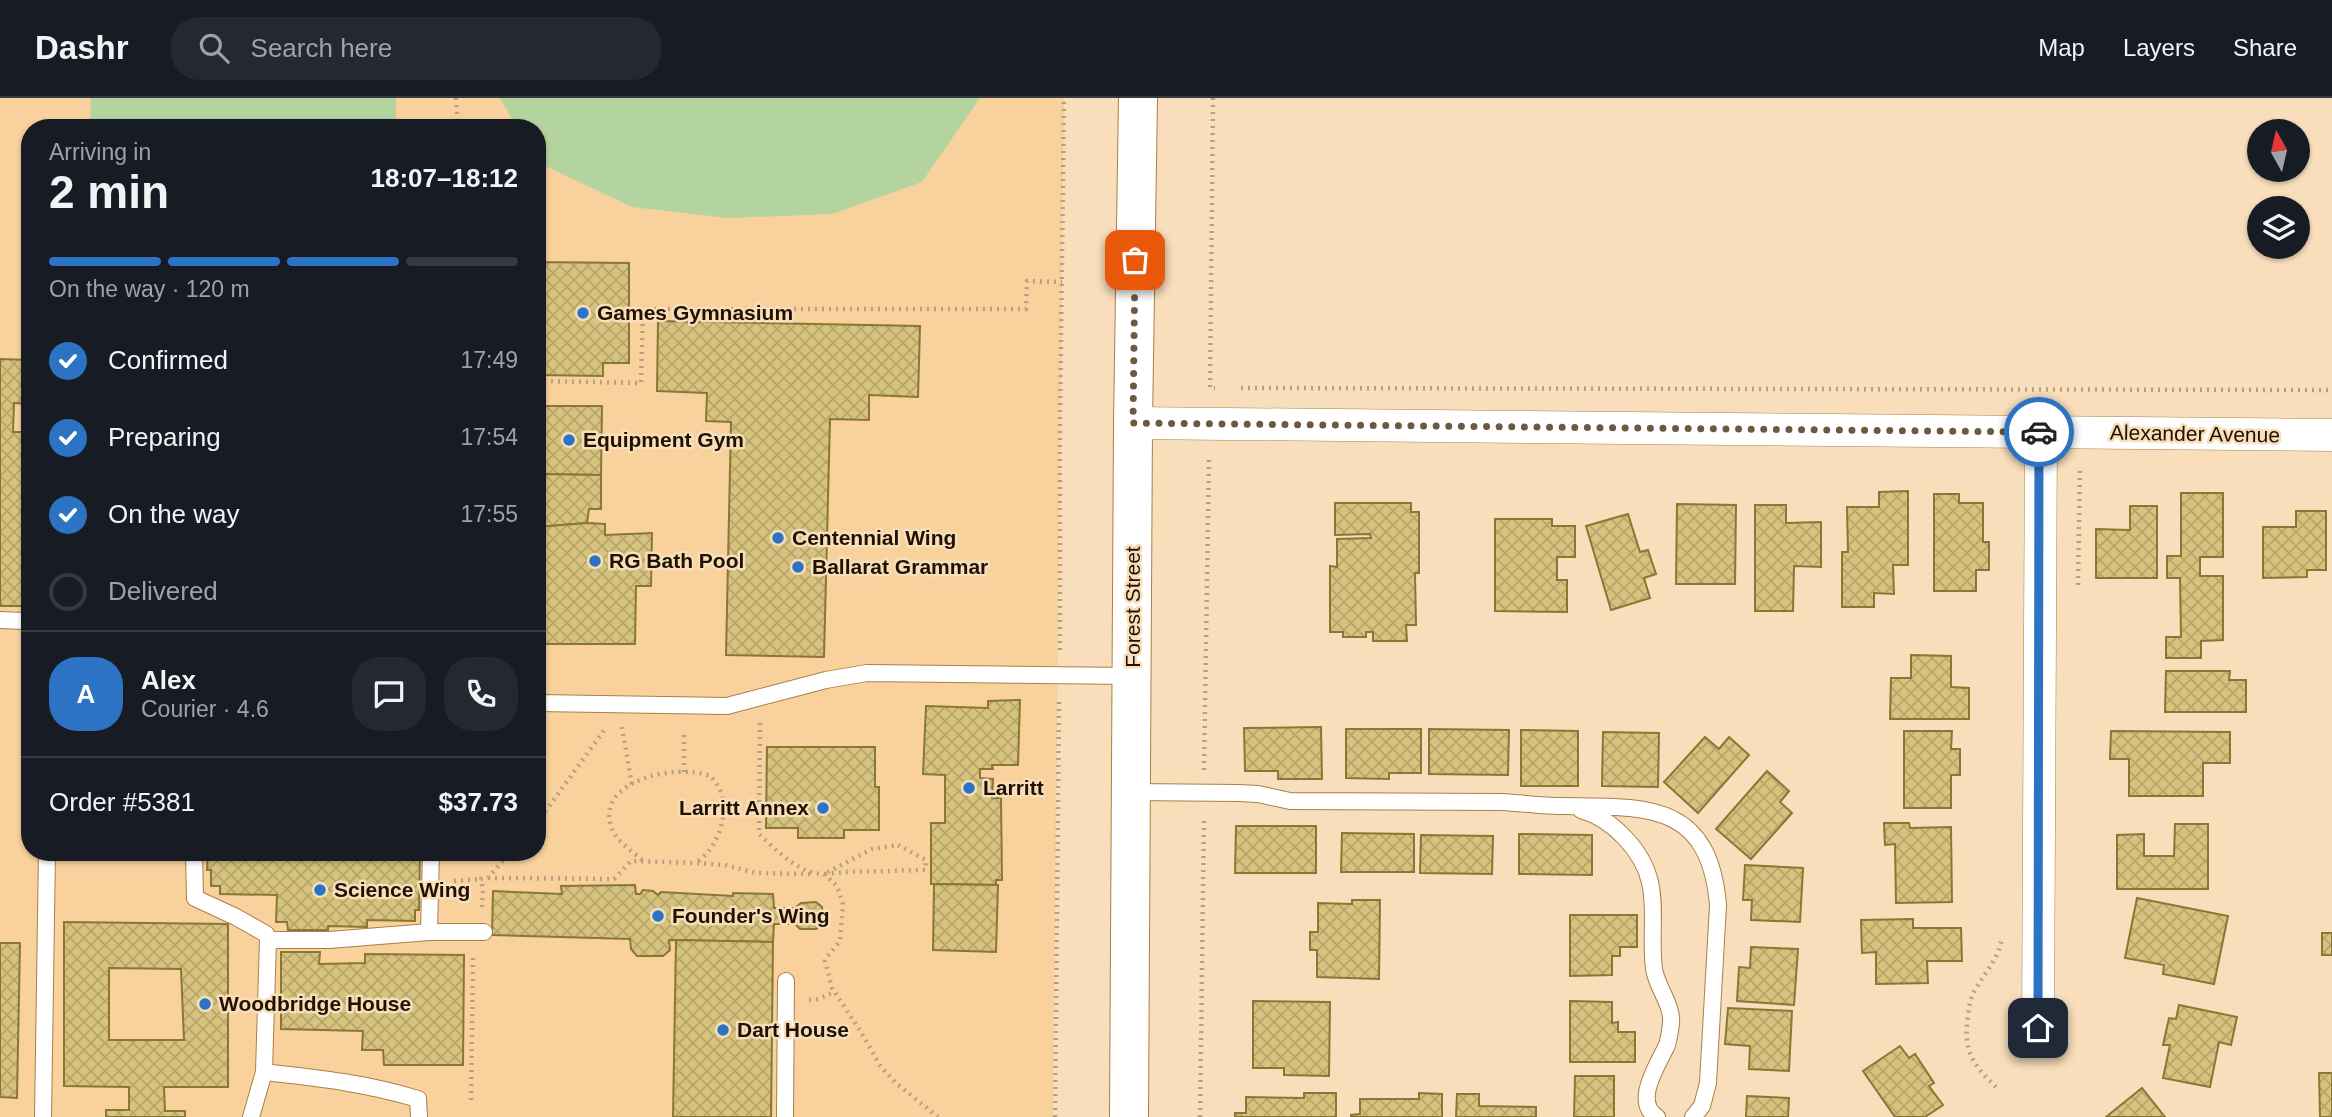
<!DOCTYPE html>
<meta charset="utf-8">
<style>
:root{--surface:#171b24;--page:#242831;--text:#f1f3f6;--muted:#9ea1a6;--line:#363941;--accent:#2c73c4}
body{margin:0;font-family:Helvetica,sans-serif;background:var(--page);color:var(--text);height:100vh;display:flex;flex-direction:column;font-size:26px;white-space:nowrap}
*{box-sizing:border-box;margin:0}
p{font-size:23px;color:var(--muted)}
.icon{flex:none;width:38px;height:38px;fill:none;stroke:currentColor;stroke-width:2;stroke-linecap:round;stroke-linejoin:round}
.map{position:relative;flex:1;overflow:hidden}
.side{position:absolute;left:21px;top:21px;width:525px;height:742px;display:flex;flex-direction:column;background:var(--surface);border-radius:28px;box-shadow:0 2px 5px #0004}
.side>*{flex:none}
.needle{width:46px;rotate:352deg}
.controls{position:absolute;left:2247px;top:21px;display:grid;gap:14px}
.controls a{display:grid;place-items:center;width:63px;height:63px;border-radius:50%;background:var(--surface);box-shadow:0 2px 5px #0004;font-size:35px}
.pin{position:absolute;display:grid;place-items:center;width:60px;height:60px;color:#fff;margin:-30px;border-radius:14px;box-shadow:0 4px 10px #0006}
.courier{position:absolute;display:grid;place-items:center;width:70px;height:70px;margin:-35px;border:5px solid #2c73c4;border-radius:50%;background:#fff;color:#222;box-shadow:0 2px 9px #0007}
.head em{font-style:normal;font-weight:600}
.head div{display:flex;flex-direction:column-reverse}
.head{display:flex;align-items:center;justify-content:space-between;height:119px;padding:0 28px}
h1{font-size:46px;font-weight:600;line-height:52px}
.bar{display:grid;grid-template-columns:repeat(4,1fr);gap:10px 7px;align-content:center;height:84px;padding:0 28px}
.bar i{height:9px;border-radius:5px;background:var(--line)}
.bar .active{background:var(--accent)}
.bar p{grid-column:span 4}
.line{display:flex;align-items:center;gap:18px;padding:0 28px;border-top:2px solid var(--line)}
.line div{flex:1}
.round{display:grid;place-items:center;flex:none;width:74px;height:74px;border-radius:28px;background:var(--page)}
ol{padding:0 28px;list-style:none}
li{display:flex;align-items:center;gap:21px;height:77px}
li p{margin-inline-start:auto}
li .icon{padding:7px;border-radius:50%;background:var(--accent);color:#fff;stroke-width:4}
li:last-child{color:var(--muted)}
li i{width:38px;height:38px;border:4px solid var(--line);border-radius:50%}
header{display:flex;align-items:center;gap:42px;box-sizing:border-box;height:98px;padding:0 35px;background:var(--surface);border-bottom:2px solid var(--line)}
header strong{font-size:33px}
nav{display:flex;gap:38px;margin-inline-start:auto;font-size:24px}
.search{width:490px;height:63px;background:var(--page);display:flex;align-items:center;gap:18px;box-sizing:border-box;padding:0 24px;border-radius:28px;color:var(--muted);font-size:26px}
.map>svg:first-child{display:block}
.built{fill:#f9d19d;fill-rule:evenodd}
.pitch{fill:#b3d49f}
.building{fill:url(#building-cross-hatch);stroke:#897733;stroke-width:2;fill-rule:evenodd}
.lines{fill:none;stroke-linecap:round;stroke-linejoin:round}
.service-casing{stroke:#a98046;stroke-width:18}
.minor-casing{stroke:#a98046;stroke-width:33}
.tertiary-casing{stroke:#a98046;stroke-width:40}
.path{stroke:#b6a082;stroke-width:4.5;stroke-dasharray:2 5;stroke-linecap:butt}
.service{stroke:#fff;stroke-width:16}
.minor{stroke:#fff;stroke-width:32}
.tertiary{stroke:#fff;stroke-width:38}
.done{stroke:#6c5941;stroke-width:7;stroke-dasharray:0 12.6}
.route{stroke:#2c73c4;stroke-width:9}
.poi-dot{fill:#2c73c4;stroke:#f8debb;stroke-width:2.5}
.labels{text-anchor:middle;stroke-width:5;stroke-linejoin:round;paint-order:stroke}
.poi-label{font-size:21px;font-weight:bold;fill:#211200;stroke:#f8debb;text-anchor:start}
.street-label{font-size:21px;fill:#211200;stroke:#f8debb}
</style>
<header>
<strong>Dashr</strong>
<div class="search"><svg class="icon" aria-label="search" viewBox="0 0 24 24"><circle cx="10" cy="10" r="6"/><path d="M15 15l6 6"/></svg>Search here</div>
<nav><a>Map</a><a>Layers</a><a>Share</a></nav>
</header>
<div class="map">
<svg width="2332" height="1019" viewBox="0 0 2332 1019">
<defs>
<pattern id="building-cross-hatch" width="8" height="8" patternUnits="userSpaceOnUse" patternTransform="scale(1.75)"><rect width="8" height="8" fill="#d6c37e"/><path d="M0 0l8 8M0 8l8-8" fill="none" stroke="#b7a66b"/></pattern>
</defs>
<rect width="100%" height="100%" fill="#f8debb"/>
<path class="built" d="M0 0H1064L1053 1019H0ZM30 30H537V754H30Z"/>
<g class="pitch">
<polygon points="91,0 396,0 396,30 90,30"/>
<polygon points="500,0 980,0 922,84 832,116 728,120 632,109 537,64 537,30 517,30"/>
</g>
<g class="building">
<polygon points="537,164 629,165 629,265 603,265 603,278 537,277"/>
<polygon points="658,223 920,228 918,299 869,297 869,322 830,321 824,559 726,557 731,324 706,323 707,295 657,293"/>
<polygon points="0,261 30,262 30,306 14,305 13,334 30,334 30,508 0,508"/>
<polygon points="537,308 602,308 601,377 537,376"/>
<polygon points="537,376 601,377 601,411 589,411 587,425 537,429"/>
<polygon points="1908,393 1908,467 1893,467 1894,496 1874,495 1874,509 1842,509 1842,454 1848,454 1847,409 1879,409 1879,394"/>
<polygon points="2181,395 2223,395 2223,459 2200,459 2200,478 2223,478 2223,542 2201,543 2201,560 2166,560 2166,539 2181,539 2180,480 2167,480 2167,458 2181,458"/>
<polygon points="1934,396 1959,396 1959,405 1983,405 1983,444 1989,444 1989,472 1976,472 1976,493 1934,493"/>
<polygon points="1335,405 1411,405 1411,414 1419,414 1419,475 1415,475 1416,527 1406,527 1407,543 1373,543 1373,534 1366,534 1366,539 1343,539 1343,534 1330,534 1330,468 1337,469 1337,441 1371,440 1370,436 1335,437"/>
<polygon points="1677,406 1736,407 1735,486 1676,486"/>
<polygon points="1755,407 1786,407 1786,425 1821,424 1821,469 1794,468 1793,513 1755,513"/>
<polygon points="2130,408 2157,408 2157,480 2096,480 2096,431 2130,432"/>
<polygon points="2296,413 2326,413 2326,472 2307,472 2307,479 2263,480 2263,429 2296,429"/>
<polygon points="1628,416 1640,454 1648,452 1656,476 1644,480 1650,500 1611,512 1586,428"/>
<polygon points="1495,421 1552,421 1552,428 1575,428 1575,459 1557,459 1557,482 1567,482 1567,514 1495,513"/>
<polygon points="587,425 605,426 605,437 652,435 651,488 636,488 635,546 537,546 537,429"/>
<polygon points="1911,557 1951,558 1951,589 1969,590 1969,621 1890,621 1891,580 1911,580"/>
<polygon points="2166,573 2230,573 2229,582 2246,582 2246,614 2165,614"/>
<polygon points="1020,602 1018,667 992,667 993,671 980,671 980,680 993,681 992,700 1001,700 1002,782 996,782 996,787 931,786 931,725 945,725 945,677 923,676 926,608 988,610 988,603"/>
<polygon points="1321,629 1322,681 1278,681 1278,673 1245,673 1244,630"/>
<polygon points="1346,631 1421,631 1421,675 1389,675 1389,681 1346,680"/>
<polygon points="1429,631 1509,632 1508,677 1429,676"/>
<polygon points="1521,632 1578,633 1578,688 1521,688"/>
<polygon points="1904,633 1952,633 1951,651 1960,651 1960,677 1951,677 1951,710 1904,710"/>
<polygon points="2111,633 2230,634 2230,665 2203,665 2203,698 2129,698 2129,661 2110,661"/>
<polygon points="1603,634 1659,635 1658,689 1602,688"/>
<polygon points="1705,639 1719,651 1729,639 1749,657 1698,715 1664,684"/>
<polygon points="767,649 875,649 875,689 879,689 879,732 844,732 844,740 798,740 798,730 766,730"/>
<polygon points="1767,673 1789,693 1780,704 1792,715 1751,761 1716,731"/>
<polygon points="1884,725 1909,725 1910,730 1951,729 1952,804 1896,805 1895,746 1885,747"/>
<polygon points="2175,726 2208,726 2208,791 2117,791 2117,737 2144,736 2144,758 2174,758"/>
<polygon points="1236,728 1316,728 1316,775 1235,775"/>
<polygon points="1342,735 1414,736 1414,774 1341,774"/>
<polygon points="1519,736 1592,737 1592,777 1519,776"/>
<polygon points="1421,737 1493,738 1492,776 1420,775"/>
<polygon points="208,754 420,754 419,812 415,812 415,823 367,822 367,829 328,828 328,832 288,832 287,824 276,824 277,797 220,796 220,788 211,788 211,772 207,772"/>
<polygon points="1745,767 1803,770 1800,824 1751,822 1752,802 1743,802"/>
<polygon points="934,786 998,787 996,854 933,852"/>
<polygon points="635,787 636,796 640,796 643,792 653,793 658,797 661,794 733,798 733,795 773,796 774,810 795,810 801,805 816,804 822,809 823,826 816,831 800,831 795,826 774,826 773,844 669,842 670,852 663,858 637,858 631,851 630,841 492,837 493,793 562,796 561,788"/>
<polygon points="2137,800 2228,818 2214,886 2163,876 2164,867 2125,860"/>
<polygon points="1352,802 1380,802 1379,881 1317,879 1317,852 1310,852 1310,834 1318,834 1318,805 1352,806"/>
<polygon points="1570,817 1637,817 1637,849 1620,849 1620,858 1612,858 1612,877 1570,878"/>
<polygon points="1913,821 1913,830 1961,830 1962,863 1927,863 1928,885 1876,886 1876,854 1862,855 1861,822"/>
<path d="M64 824 228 826V989H164L165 1013H185V1019H106V1012H129V989L64 988ZM109 870 181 871 184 942H109Z"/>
<rect x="2322" y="835" width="10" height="22"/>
<polygon points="676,842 773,844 771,1019 673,1019"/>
<polygon points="0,845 20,845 17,1000 0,999"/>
<polygon points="1751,849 1798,851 1794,907 1737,903 1739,869 1750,870"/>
<polygon points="281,854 320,854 319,866 365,865 365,856 464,857 463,967 384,967 383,952 362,952 363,933 281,931"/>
<polygon points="1253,903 1330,904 1329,978 1284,977 1284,970 1253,970"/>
<polygon points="1570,903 1612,904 1612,925 1618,924 1618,934 1635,934 1635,964 1570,964"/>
<polygon points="2179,907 2237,919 2231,947 2219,944 2210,989 2163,980 2170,947 2163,947 2169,920 2176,921"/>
<polygon points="1728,910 1792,913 1789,973 1749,971 1750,948 1725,946"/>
<polygon points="1900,948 1909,960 1915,956 1934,985 1929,988 1943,1007 1925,1019 1895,1019 1863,973"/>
<polygon points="2319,975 2332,975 2332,1019 2320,1019"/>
<polygon points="1575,978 1614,978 1614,1019 1574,1019"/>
<polygon points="2142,990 2165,1019 2106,1019"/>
<polygon points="1304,995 1336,995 1336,1019 1235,1019 1235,1015 1246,1015 1246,999 1304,1000"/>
<polygon points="1419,995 1442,996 1442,1019 1351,1019 1351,1017 1360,1016 1360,1001 1419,1001"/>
<polygon points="1457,996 1479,996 1479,1008 1536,1009 1536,1019 1456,1019"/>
<polygon points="1747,998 1789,1000 1788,1019 1746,1019"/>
</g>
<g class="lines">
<defs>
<g id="service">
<polyline points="0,522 24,523 30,527"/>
<polyline points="537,605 727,608 826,582 867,575 1133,578"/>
<path d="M1131 694 1239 695 1258 696 1290 703 1502 704C1522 705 1541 708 1561 708 1644 709 1709 702 1718 807L1708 985 1702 1008 1693 1019"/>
<path d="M1581 712C1599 717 1613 727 1625 740 1666 783 1648 820 1654 871 1657 890 1673 907 1671 926 1670 933 1669 941 1667 947 1659 965 1632 1004 1657 1019"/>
<polyline points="194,754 195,800 236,819 266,836 268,841 264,974 251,1019"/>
<polyline points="429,834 484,834"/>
<polyline points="268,842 329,842 429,834 431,754"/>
<path d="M264 974C318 980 365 985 418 1001L419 1019"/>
<polyline points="43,1019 47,754"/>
<polyline points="785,1019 786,883"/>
</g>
<g id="minor">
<polyline points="1133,325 2332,337"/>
<polyline points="2038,930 2041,334"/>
</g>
<polyline id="tertiary" points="1129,1019 1133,325 1138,0"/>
</defs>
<use href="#service" class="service-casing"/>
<use href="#minor" class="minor-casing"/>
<use href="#tertiary" class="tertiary-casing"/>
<g class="path">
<polyline points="456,0 458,30"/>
<polyline points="1213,0 1210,290 1215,290"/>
<polyline points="537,283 641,285 643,211 1026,211 1027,183 1062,184"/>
<polyline points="1241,290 2332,292"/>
<polyline points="2078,487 2080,369"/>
<polyline points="1060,552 1060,325 1064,0"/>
<path d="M760 625 759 736C776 752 799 776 824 776L837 788 843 806 840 843 827 859 825 863 832 890 861 934 881 969 896 985 938 1019"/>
<polyline points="622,629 632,687"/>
<polyline points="1204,672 1209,358"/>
<polyline points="684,674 684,633"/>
<polyline points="537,725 605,631"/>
<polygon points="898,747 926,762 925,772 847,774 824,776 872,751"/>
<path d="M642 762C633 754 616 743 612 731 593 682 677 665 710 678 735 700 722 747 697 764"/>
<polyline points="488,780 614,781 631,763 696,765 725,767 756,775 811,776"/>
<polyline points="454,783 481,781"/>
<polyline points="482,809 483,793 481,781 488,780 510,754"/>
<polyline points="809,902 818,901 835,894"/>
<path d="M1996 989C1972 966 1963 952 1968 918 1969 909 1970 900 1975 892 1985 874 1999 861 2002 839"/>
<polyline points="471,1002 473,859"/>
<polyline points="1055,1019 1059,603"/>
<polyline points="1200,1019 1204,719"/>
</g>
<use href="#service" class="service"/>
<use href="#minor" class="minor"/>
<use href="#tertiary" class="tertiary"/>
</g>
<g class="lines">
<polyline class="done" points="1135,162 1133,325 2039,334"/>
<polyline class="route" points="2038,930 2039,334"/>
</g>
<g class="poi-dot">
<circle cx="583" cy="215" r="7"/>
<circle cx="569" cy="342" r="7"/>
<circle cx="778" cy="440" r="7"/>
<circle cx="595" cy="463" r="7"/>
<circle cx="798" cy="469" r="7"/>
<circle cx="969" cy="690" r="7"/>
<circle cx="823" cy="710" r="7"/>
<circle cx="320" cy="792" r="7"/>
<circle cx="658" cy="818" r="7"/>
<circle cx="205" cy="906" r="7"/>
<circle cx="723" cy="932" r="7"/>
</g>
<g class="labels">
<g class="poi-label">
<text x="597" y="222">Games Gymnasium</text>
<text x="583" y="349">Equipment Gym</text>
<text x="792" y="447">Centennial Wing</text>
<text x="609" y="470">RG Bath Pool</text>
<text x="812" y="476">Ballarat Grammar</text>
<text x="983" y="697">Larritt</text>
<text x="809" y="717" text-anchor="end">Larritt Annex</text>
<text x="334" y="799">Science Wing</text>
<text x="672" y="825">Founder's Wing</text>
<text x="219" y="913">Woodbridge House</text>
<text x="737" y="939">Dart House</text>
</g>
<g class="street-label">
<text transform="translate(2195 336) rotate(1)" y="7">Alexander Avenue</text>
<text transform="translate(1133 509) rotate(-90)" y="7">Forest Street</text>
</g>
</g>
</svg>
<div class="controls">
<a><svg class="needle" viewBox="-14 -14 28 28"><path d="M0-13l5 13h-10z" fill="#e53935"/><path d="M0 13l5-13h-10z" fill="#9ea1a6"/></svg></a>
<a><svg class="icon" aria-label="layers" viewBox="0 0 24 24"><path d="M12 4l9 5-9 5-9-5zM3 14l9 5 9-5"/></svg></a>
</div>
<div class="pin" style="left:1135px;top:162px;background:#ea580c"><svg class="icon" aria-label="bag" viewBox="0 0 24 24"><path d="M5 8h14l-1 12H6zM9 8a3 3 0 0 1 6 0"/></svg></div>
<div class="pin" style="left:2038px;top:930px;background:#1f2937"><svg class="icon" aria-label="home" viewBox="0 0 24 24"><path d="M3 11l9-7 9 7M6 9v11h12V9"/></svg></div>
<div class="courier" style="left:2039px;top:334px"><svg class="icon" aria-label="car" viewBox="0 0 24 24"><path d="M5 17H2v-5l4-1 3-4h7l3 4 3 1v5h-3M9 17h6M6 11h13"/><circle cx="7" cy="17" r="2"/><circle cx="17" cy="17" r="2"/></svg></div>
<section class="side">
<div class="head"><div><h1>2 min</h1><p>Arriving in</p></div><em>18:07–18:12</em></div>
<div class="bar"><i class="active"></i><i class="active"></i><i class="active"></i><i></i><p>On the way · 120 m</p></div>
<ol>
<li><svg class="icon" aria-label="check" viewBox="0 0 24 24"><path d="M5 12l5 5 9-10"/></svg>Confirmed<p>17:49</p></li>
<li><svg class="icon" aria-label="check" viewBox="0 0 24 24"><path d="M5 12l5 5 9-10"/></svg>Preparing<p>17:54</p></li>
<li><svg class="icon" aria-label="check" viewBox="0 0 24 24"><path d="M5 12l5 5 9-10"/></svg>On the way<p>17:55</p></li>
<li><i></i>Delivered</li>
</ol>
<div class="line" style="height:126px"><b class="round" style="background:var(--accent);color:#fff">A</b><div><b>Alex</b><p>Courier · 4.6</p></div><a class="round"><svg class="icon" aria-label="chat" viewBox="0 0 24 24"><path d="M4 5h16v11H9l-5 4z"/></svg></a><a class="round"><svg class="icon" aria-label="phone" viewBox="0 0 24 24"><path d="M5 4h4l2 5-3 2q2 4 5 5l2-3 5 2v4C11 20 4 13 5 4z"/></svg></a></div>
<div class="line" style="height:91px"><div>Order #5381</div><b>$37.73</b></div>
</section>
</div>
